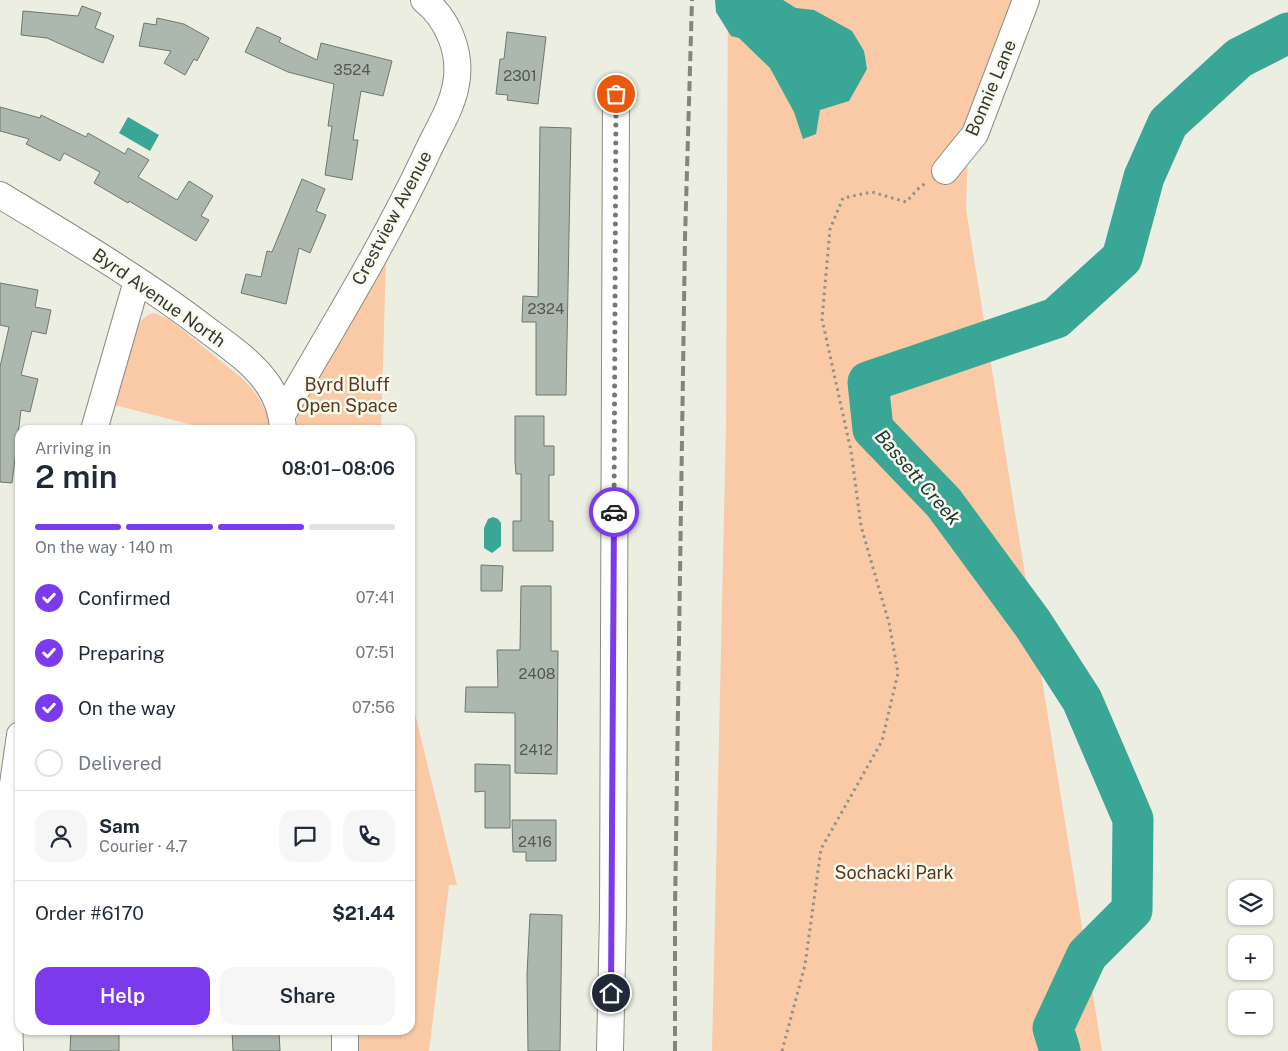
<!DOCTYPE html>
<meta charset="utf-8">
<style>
:root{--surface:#fff;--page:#f6f6f7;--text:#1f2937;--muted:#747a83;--line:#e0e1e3;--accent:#7c3aed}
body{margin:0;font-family:"Public Sans",sans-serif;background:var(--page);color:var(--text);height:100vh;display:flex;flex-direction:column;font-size:19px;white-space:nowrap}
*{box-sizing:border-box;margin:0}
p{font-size:16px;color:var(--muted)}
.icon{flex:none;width:28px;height:28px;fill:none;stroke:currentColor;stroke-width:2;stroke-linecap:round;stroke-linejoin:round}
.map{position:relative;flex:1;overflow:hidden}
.side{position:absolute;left:15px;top:425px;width:400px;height:610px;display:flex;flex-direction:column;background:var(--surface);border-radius:15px;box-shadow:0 1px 4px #0004}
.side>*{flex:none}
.fabs{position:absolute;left:1228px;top:880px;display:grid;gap:10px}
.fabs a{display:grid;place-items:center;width:45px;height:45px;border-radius:10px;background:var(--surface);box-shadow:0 1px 4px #0004;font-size:25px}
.pin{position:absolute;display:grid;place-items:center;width:42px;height:42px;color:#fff;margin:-21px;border:2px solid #fff;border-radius:50%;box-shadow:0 1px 5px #0007}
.courier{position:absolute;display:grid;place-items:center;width:50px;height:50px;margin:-25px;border:4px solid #7c3aed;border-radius:50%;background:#fff;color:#222;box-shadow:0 1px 6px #0007}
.overview em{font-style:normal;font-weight:600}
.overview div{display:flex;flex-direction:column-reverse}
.overview{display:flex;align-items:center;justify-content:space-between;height:85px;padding:0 20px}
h1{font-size:32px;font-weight:600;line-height:38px}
.bar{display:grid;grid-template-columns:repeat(4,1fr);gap:8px 5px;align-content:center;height:60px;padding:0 20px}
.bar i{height:6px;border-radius:4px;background:var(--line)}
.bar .active{background:var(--accent)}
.bar p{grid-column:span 4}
.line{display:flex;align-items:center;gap:12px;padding:0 20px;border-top:1px solid var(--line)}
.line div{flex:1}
.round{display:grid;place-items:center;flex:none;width:52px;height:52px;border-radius:15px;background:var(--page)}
ol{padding:0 20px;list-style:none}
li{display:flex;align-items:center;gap:15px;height:55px}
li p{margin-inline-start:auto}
li .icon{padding:5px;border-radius:50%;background:var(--accent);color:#fff;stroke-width:4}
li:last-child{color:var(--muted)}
li i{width:28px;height:28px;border:2px solid var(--line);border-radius:50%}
.action{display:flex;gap:10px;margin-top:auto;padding:10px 20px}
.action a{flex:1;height:58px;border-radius:15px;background:var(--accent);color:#fff;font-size:20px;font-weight:600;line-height:58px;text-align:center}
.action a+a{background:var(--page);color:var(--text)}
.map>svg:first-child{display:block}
.green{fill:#fac9a6}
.water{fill:#3aa695}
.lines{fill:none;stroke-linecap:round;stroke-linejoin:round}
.river{stroke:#3aa695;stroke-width:41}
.building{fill:#acb7ae;stroke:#6f7870}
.minor-casing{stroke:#8a8d81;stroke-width:28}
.path{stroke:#90928a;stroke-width:3;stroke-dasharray:2.5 4;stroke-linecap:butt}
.minor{stroke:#fff;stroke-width:26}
.rail{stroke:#83857e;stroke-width:4;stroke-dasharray:10 5;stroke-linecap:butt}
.done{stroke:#767871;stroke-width:5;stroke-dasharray:0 9}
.route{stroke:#7c3aed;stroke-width:6}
.labels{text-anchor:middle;stroke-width:5;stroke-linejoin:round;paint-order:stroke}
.number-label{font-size:15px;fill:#545852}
.street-label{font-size:18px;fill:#373834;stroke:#f8fbee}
.park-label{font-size:18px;fill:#5a371d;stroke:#f8fbee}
.water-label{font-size:19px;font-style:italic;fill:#203833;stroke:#f8fbee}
</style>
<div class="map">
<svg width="1288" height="1051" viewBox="0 0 1288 1051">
<rect width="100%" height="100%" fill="#ebeee1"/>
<g class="green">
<polygon points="728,0 1013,0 969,117 966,209 1102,1051 712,1051 726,427"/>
<polygon points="386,258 381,430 296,430 297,414"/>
<path d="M154 313 169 319 244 380C257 394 269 411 271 430H213L114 405 136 328C141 320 145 315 154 313Z"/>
<polygon points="410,693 457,885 449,885 429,1051 359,1051 359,1030 410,1030"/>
</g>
<g class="water">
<polygon points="715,0 783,0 796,8 814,10 852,31 864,51 867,69 849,101 820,110 816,134 803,139 794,112 770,68 739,38 731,36 716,12"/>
<polygon points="128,117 159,135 150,151 119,133"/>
<polygon points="493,517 498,519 501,523 501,546 492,553 484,548 484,528 488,519"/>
</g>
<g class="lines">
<polyline class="river" points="1060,1051 1053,1028 1087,955 1132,910 1133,819 1082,700 1033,624 944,503 873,429 868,382 1056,318 1122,258 1144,177 1168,123 1239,58 1288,33"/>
</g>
<g class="building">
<polygon points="82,6 101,13 95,28 114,36 103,63 47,38 21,35 23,11 78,16"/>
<polygon points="157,18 184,24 209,38 197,61 194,59 185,75 164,63 171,51 139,46 144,23 156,25"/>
<polygon points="257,27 281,38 279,42 317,60 321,43 392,61 383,96 361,91 353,140 358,140 352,180 325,175 332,126 328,126 334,84 288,72 245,52"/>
<polygon points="507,32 546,37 538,104 507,100 508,95 496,94 500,59 504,59"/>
<polygon points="0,107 40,118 41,115 86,137 88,133 125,154 128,148 149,160 138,177 177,200 189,181 213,196 201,216 209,220 196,241 129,201 128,203 94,183 100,172 64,153 60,161 26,144 29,139 0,131"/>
<polygon points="540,127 571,128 566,395 536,395 536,322 522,322 523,296 538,297"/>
<polygon points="302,179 325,189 316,211 326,215 310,253 299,248 286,304 241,293 246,274 261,277 267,251 272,252"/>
<polygon points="0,283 38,290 35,307 51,310 46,334 32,331 21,375 38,379 30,412 21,410 12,483 0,482 0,367 9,327 0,325"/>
<polygon points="515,416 544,416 544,446 554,446 554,475 549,475 549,521 553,521 553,551 513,551 513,521 521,521 521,474 516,474 515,461"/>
<polygon points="481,565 503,566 502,591 481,591"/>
<polygon points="521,586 551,586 551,651 558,651 557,774 515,773 515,713 465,712 466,687 498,687 497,650 520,650"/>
<polygon points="475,764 510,765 510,828 485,828 485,791 475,792"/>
<polygon points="512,820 556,820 556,861 526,861 526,852 513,852"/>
<polygon points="530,914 562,915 560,1051 528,1051 527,974"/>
<polygon points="71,1030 119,1030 119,1051 70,1051"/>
<polygon points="232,1030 279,1030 280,1051 233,1051"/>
</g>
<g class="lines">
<defs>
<g id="minor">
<polyline points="945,171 975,134 1026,0"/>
<path d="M0 195C71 238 144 281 210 332 231 348 254 363 269 386 277 398 282 414 283 428"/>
<path d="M282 415C331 330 383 246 425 157 435 134 452 109 456 84 462 53 448 19 424 0"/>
<polyline points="94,430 137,281"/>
<polyline points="345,1030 345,1051"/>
<polyline points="10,1051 6,892 9,812 20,735"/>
<polyline points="610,1051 613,915 616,94"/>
</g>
</defs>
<use href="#minor" class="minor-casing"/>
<polyline class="path" points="782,1051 805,965 821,849 882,741 898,673 889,623 861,526 851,451 822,319 830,229 843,198 872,192 906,202 919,188 926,183"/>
<use href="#minor" class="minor"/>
<polyline class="rail" points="675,1051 675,910 685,238 692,0"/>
</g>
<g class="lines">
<polyline class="done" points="614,512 616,94"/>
<polyline class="route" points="611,993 614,512"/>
</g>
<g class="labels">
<g class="number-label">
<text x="352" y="75">3524</text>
<text x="520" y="81">2301</text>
<text x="546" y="314">2324</text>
<text x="537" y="679">2408</text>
<text x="536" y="755">2412</text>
<text x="535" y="847">2416</text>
</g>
<g class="street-label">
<text transform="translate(991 88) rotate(-67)" y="6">Bonnie Lane</text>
<text transform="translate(392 218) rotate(-62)" y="6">Crestview Avenue</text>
<text transform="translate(159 298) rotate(35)" y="6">Byrd Avenue North</text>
</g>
<g class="park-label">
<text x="347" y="391">Byrd Bluff<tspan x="347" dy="21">Open Space</tspan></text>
<text x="894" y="879">Sochacki Park</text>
</g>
<g class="water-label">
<text transform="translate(918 477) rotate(49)" y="7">Bassett Creek</text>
</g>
</g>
</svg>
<div class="fabs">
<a><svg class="icon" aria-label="layers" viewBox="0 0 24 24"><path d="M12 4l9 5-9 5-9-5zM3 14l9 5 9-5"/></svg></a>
<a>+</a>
<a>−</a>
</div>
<div class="pin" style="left:616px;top:94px;background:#ea580c"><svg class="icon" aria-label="bag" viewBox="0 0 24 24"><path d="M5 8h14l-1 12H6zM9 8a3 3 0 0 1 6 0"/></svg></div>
<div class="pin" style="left:611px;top:993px;background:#1f2937"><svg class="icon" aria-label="home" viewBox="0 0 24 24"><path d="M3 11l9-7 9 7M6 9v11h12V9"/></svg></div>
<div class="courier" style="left:614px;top:512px"><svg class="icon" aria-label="car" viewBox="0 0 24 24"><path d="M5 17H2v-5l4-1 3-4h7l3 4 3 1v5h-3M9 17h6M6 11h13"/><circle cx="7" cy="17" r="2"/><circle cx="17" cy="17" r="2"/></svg></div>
<section class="side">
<div class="overview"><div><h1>2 min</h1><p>Arriving in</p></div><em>08:01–08:06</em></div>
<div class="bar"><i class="active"></i><i class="active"></i><i class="active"></i><i></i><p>On the way · 140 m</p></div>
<ol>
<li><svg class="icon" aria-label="check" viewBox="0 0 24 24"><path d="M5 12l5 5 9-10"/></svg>Confirmed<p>07:41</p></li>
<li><svg class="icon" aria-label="check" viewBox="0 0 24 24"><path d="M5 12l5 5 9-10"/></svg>Preparing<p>07:51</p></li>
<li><svg class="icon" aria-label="check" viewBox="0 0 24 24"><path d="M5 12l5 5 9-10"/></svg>On the way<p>07:56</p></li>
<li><i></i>Delivered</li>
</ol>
<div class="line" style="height:90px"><a class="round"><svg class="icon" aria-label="person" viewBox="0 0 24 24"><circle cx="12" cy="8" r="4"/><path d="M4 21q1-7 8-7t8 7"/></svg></a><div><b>Sam</b><p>Courier · 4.7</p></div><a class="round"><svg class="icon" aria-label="chat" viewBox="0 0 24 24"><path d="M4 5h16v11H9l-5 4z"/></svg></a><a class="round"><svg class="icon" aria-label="phone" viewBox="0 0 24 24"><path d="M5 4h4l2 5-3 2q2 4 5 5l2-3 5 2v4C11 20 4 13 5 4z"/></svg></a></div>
<div class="line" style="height:65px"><div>Order #6170</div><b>$21.44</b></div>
<div class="action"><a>Help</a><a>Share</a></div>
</section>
</div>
